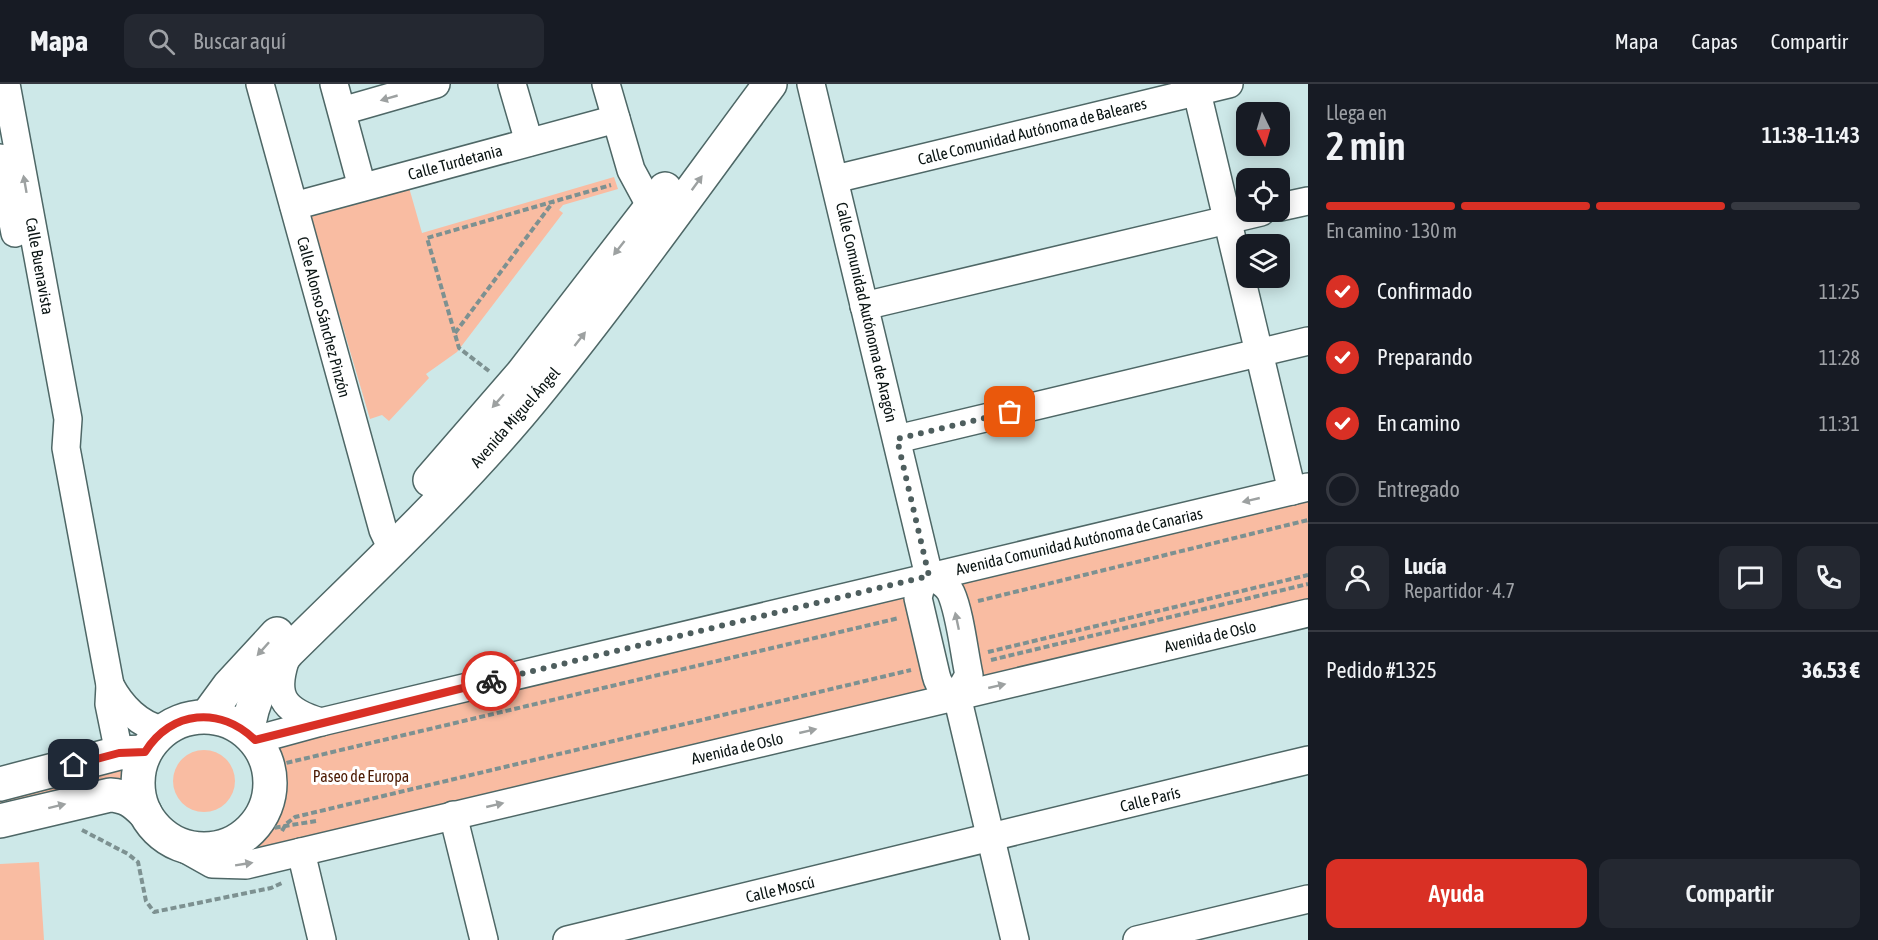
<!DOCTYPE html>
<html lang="es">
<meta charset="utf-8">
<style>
:root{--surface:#171b24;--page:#242831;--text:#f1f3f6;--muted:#9ea1a6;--line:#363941;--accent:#d93025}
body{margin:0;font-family:"Asap Condensed",sans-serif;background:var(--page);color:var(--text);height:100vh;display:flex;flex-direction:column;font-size:22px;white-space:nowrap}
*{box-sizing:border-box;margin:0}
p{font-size:20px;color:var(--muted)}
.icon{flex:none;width:33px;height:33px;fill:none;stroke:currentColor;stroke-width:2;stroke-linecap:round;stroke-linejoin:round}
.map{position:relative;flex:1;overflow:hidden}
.drawer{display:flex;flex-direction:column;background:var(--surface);width:570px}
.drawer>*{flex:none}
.needle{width:39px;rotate:175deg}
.controls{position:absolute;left:1236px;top:18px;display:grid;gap:12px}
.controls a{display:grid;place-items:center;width:54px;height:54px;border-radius:12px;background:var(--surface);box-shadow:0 3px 15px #0003;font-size:30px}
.pin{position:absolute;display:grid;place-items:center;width:51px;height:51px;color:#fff;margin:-26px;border-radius:12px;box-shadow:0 3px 9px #0006}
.courier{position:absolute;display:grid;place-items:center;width:60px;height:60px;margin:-30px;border:4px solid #d93025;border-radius:50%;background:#fff;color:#222;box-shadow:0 2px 8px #0007}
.overview em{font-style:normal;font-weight:600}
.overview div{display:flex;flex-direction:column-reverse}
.overview{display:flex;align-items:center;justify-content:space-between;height:102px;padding:0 18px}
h1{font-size:39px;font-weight:600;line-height:45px}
.bar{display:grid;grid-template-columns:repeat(4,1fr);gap:9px 6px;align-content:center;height:72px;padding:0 18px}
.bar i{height:8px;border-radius:4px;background:var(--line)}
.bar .selected{background:var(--accent)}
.bar p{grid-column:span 4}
.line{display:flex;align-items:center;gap:15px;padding:0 18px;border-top:2px solid var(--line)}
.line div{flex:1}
.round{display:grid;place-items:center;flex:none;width:63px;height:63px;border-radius:12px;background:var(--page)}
ol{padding:0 18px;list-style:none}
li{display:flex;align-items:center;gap:18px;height:66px}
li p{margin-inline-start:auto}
li .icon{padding:6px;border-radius:50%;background:var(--accent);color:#fff;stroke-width:4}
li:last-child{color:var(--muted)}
li i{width:33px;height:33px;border:3px solid var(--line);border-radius:50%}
.cta{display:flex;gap:12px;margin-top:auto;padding:12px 18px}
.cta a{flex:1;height:69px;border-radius:12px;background:var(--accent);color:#fff;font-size:24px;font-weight:600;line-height:69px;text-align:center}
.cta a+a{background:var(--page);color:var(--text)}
header{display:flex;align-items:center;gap:36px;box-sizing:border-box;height:84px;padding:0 30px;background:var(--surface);border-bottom:2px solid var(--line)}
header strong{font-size:28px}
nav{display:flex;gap:33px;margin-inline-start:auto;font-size:21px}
.search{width:420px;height:54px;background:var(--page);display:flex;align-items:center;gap:15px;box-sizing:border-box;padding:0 21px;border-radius:12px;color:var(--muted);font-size:22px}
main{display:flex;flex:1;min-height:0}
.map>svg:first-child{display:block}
.green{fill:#f9bca2}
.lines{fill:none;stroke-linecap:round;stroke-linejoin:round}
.street-casing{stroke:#4e6766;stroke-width:30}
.secondary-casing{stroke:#4e6766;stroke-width:36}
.path{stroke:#7d9191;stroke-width:4;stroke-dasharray:6 3;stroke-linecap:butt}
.street{stroke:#fff;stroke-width:27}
.secondary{stroke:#fff;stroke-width:33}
.oneway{fill:#9da1a1}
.done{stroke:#4e5e5e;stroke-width:6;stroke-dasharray:0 10.8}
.route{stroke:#d93025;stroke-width:8}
.labels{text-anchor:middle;stroke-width:6;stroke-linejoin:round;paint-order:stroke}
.street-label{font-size:16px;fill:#0a1413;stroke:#fff}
.park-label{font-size:16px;fill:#4b1a03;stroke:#fff}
</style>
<header>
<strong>Mapa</strong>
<div class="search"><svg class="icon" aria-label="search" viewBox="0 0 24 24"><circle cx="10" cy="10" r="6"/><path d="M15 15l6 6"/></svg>Buscar aquí</div>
<nav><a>Mapa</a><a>Capas</a><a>Compartir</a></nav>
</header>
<main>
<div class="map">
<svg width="1308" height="856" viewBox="0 0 1308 856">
<rect width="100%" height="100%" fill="#cde8e8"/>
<g class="green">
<polygon points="614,93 618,105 563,121 559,126 563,129 457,268 426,290 429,294 389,337 382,331 370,335 310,131 408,100 422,149"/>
<polygon points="1308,413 1308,517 981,596 959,499"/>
<path d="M903 512 926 610 247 771C279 740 296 703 273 660Z"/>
<circle cx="204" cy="697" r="31"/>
<polygon points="126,681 125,697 0,725 0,712"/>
<polygon points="39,778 44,856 0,856 0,780"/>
</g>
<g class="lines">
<defs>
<g id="street">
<polyline points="6,0 68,335 66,364 110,601 109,620 119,669"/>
<polyline points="260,0 383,446 392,465"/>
<polyline points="334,0 362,103"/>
<polyline points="512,0 529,58"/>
<polyline points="606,0 631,86 651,123"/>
<polyline points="811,0 929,492"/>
<polyline points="1195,0 1292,407"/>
<polyline points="342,27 436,0"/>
<polyline points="0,74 15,149"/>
<polyline points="835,95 1229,0"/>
<polyline points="294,122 616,35"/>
<polyline points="1280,123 1308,117"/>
<polyline points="864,222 1261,128"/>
<polyline points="897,355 1308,257"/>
<path d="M929 492C938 496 947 500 951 509 960 529 964 568 969 591L957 612"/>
<path d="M929 492 921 502 918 514 936 591C939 604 945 607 957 612"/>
<path d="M287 571C273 611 281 626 321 638"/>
<path d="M110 601C121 622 139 641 163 646"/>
<polyline points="957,612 1015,856"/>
<polyline points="255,656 321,638 1308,403"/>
<polyline points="453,731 484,856"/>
<polyline points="171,757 212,780 246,781 1308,529"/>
<polyline points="301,768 322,856"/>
<polyline points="567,856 1308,676"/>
<polyline points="1137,856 1308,815"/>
</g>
<g id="secondary">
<polyline points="430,396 522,290 665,105"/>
<polyline points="207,632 229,602 277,550"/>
<circle cx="204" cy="699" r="66"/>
<path d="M248 648C252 611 265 596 288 568 375 482 466 398 543 302 622 204 695 101 770 0"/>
<polyline points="0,700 119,669 145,668"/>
<path d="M0 737 110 711C126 712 133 717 145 729"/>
</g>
</defs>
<use href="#street" class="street-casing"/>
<use href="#secondary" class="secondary-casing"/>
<g class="path">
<polyline points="455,249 553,118"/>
<polyline points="489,287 459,264 427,154 611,101"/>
<polyline points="978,517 1308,436"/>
<polyline points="988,568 1308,491"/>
<polyline points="991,576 1308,500"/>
<polyline points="269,683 899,534"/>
<polyline points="82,746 128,770 138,778 146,817 154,828 271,804 284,798"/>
<polyline points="282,747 286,740 295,733 911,586"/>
<polyline points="248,748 316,737"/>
</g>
<use href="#street" class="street"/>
<use href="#secondary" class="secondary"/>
</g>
<defs><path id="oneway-solid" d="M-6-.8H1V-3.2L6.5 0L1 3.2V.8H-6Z" transform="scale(1.5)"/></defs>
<g class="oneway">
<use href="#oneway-solid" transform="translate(389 14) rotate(164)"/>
<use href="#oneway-solid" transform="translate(697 99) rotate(-54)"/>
<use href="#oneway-solid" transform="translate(25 100) rotate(-100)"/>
<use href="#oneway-solid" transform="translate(619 164) rotate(128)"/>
<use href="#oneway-solid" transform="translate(580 255) rotate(-52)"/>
<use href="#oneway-solid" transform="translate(498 317) rotate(131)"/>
<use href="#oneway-solid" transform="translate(1251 416) rotate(167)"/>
<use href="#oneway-solid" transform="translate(957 537) rotate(-102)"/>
<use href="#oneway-solid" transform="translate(263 565) rotate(132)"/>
<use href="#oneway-solid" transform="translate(997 602) rotate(-13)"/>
<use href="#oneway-solid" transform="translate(808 647) rotate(-13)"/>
<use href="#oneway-solid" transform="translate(495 721) rotate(-13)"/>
<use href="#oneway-solid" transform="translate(57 722) rotate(-14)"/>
<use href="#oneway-solid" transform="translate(244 780) rotate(-9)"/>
</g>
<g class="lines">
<polyline class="done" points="491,597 929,492 897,355 1010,328"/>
<path class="route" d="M74 681 119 669 145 668C171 626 221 622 255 656L491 597"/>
</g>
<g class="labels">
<g class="street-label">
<text transform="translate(1032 47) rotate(-14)" y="6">Calle Comunidad Autónoma de Baleares</text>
<text transform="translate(455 78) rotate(-15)" y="6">Calle Turdetania</text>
<text transform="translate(40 182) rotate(80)" y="6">Calle Buenavista</text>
<text transform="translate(867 228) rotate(77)" y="6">Calle Comunidad Autónoma de Aragón</text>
<text transform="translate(324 233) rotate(75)" y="6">Calle Alonso Sánchez Pinzón</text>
<text transform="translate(515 333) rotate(-49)" y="6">Avenida Miguel Ángel</text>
<text transform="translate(1079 457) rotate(-13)" y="6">Avenida Comunidad Autónoma de Canarias</text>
<text transform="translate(1210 552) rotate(-13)" y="6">Avenida de Oslo</text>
<text transform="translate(737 664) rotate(-13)" y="6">Avenida de Oslo</text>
<text transform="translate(1150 715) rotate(-14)" y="6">Calle París</text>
<text transform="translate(780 805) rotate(-13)" y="6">Calle Moscú</text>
</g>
<g class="park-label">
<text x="361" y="698">Paseo de Europa</text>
</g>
</g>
</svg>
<div class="controls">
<a><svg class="needle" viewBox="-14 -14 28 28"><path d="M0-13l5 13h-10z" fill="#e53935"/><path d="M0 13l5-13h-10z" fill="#9ea1a6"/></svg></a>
<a><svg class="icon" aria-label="locate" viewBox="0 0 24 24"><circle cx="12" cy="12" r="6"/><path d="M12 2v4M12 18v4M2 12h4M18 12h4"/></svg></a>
<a><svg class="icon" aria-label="layers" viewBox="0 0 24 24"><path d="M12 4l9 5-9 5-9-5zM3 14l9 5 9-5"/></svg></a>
</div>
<div class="pin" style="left:1010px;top:328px;background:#ea580c"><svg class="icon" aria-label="bag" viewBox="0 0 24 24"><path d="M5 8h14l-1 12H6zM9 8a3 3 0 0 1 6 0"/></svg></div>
<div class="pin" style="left:74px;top:681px;background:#1f2937"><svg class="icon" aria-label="home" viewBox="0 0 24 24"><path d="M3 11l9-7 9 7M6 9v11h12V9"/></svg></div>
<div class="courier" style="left:491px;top:597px"><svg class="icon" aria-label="bike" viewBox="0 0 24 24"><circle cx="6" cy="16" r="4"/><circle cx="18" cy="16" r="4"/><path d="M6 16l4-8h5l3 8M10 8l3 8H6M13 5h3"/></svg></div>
</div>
<section class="drawer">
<div class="overview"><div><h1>2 min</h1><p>Llega en</p></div><em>11:38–11:43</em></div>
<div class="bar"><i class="selected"></i><i class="selected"></i><i class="selected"></i><i></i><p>En camino · 130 m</p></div>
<ol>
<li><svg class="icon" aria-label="check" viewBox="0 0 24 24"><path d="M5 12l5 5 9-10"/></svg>Confirmado<p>11:25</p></li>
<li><svg class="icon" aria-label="check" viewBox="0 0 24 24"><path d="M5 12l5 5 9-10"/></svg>Preparando<p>11:28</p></li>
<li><svg class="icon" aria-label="check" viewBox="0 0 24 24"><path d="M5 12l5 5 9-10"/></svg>En camino<p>11:31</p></li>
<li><i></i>Entregado</li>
</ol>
<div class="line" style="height:108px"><a class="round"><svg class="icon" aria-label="person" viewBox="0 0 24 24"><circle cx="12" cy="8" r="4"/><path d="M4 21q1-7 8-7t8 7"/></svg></a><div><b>Lucía</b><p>Repartidor · 4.7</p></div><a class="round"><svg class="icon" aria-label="chat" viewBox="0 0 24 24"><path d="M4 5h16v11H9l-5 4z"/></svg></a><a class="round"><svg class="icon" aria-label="phone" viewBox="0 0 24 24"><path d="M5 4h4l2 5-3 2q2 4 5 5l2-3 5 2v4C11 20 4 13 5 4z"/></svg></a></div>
<div class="line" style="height:78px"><div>Pedido #1325</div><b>36.53 €</b></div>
<div class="cta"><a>Ayuda</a><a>Compartir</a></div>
</section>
</main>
